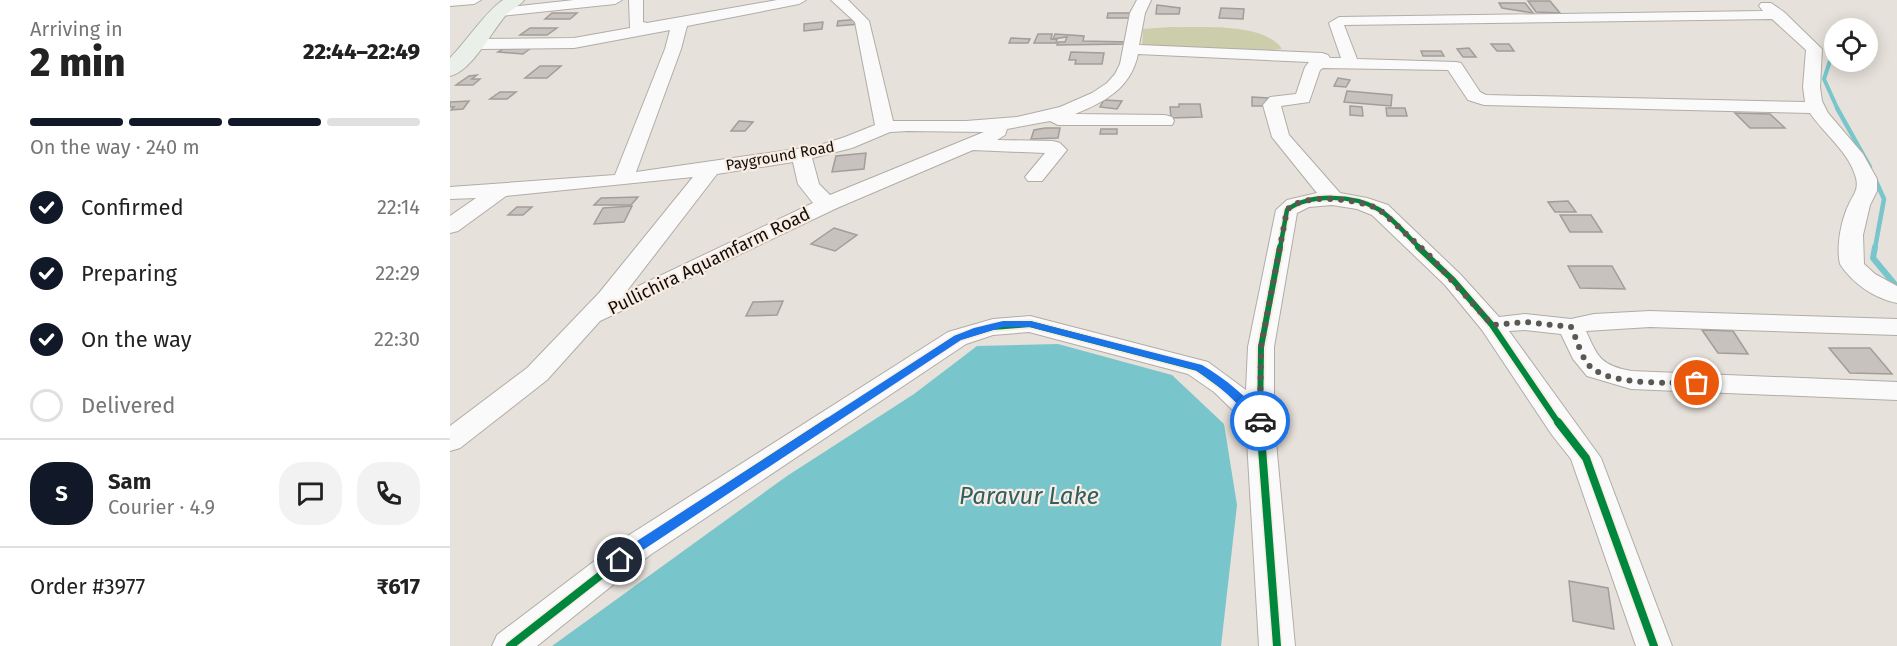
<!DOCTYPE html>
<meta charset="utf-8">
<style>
:root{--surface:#fff;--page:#f2f2f2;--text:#222;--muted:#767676;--line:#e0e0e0;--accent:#111827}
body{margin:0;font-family:"Fira Sans",sans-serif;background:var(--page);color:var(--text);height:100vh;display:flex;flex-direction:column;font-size:22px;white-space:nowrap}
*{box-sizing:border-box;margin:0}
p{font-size:20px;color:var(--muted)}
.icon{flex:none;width:33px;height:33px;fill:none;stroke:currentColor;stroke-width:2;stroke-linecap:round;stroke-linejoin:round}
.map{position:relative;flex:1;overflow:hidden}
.panel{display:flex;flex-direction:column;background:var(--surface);width:450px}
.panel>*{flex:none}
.fabs{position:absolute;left:1374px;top:18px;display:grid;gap:12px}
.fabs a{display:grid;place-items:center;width:54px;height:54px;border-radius:50%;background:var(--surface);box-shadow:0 3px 15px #0003;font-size:30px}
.pin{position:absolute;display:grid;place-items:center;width:51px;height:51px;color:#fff;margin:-26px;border:3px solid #fff;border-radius:50%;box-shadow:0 2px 6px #0007}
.courier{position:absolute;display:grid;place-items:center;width:60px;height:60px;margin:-30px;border:4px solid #1a73e8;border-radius:50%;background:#fff;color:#222;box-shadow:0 2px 8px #0007}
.summary em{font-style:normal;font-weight:800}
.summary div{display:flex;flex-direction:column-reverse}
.summary{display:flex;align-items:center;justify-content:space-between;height:102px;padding:0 30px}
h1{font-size:39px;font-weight:800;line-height:45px}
.bar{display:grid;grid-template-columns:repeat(4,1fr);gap:9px 6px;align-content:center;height:72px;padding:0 30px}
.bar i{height:8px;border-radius:4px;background:var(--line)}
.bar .selected{background:var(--accent)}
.bar p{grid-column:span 4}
.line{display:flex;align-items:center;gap:15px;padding:0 30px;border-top:2px solid var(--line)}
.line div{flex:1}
.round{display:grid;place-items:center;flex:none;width:63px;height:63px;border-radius:24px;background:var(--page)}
ol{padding:0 30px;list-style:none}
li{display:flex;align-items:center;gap:18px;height:66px}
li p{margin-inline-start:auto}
li .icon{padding:6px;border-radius:50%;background:var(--accent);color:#fff;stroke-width:4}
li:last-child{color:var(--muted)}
li i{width:33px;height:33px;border:3px solid var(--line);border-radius:50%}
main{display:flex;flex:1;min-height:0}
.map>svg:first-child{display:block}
.green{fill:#cbcdab}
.water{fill:#78c6cb}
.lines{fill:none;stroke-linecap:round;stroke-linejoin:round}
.stream-far2{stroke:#78c6cb;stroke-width:4}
.stream-far1{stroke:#78c6cb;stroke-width:4.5}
.stream{stroke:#78c6cb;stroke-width:6}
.building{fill:#c7c2bd;stroke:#a29d98;stroke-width:1.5}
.minor-casing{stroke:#b1aca7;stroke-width:2}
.major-casing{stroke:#aab0a6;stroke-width:2}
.minor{fill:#fbfafa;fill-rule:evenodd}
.major{fill:#ebefea;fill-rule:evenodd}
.cycleway-far2-casing{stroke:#f9ede3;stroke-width:8}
.cycleway-far1-casing{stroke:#f9ede3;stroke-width:10}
.cycleway-casing{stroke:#f9ede3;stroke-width:11}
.cycleway-far2{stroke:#00873e;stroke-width:4.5}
.cycleway-far1{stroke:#00873e;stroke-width:6}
.cycleway{stroke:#00873e;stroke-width:8}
.route{fill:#1a73e8}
.done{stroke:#5b5752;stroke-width:6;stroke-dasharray:0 10.8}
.labels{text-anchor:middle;stroke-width:4.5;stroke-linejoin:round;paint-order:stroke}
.far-street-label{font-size:15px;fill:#100c09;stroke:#f9ede3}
.street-label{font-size:18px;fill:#100c09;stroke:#f9ede3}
.near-water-label{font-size:24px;font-style:italic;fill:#2f5f63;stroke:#f9ede3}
</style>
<main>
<section class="panel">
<div class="summary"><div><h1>2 min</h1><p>Arriving in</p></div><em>22:44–22:49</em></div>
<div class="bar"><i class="selected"></i><i class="selected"></i><i class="selected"></i><i></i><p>On the way · 240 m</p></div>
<ol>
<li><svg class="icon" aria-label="check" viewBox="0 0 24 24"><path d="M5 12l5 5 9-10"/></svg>Confirmed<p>22:14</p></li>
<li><svg class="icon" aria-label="check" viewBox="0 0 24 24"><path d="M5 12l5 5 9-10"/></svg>Preparing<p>22:29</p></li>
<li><svg class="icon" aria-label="check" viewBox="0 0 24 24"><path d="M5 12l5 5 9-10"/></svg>On the way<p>22:30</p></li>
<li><i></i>Delivered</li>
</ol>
<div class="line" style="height:108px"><b class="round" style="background:var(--accent);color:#fff">S</b><div><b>Sam</b><p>Courier · 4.9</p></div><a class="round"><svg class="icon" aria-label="chat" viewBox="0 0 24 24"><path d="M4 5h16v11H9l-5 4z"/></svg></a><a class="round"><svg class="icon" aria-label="phone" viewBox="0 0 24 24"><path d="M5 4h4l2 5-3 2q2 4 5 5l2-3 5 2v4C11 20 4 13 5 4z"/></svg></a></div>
<div class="line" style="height:78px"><div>Order #3977</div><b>₹617</b></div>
</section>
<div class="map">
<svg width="1447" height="646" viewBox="0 0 1447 646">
<rect width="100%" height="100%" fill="#e7e1db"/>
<path class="green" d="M721 27C751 28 814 22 832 49L813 51 692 48 693 29Z"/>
<polygon class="water" points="608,344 722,375 774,424 787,505 771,646 102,646 337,476 464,394 527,346"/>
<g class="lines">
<polyline class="stream-far2" points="1380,61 1374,79 1388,110"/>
<g class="stream-far1">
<polyline points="1387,108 1420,167"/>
<polyline points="1425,248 1434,199 1425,179"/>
</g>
<polyline class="stream" points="1425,247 1423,258 1447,287"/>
</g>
<g class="building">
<polygon points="1078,1 1100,1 1110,13 1086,12"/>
<polygon points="1049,3 1075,3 1083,13 1052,8"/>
<polygon points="707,5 730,8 729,14 706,14"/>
<polygon points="771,8 794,9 793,19 769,18"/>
<polygon points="102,13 127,13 120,19 95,19"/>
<polygon points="658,13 686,13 686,18 657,18"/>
<polygon points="410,19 410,24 387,26 388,21"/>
<polygon points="373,22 372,29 354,31 354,24"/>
<polygon points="80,28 107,28 97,35 70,35"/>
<polygon points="588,34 602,34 601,39 607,39 606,43 584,43"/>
<polygon points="605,34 634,36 633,41 680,42 679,44 607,45 608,42 615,42 617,37 603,39"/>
<polygon points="561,38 580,39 578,43 559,43"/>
<polygon points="1041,44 1059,44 1064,51 1047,51"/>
<polygon points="81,48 73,54 48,52 53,49"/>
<polygon points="1019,48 1026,57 1013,57 1007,49"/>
<polygon points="971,51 991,51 994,56 973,56"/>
<polygon points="621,52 654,53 652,64 625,64 626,60 619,60"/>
<polygon points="90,66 111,66 97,78 75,78"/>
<polygon points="27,75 22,79 30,79 23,85 6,85 19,76"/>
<polygon points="888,78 900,80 896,87 884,86"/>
<polygon points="897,91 942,95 941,106 894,102"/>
<polygon points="50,92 66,92 57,99 40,99"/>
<polygon points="802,97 818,98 818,106 802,106"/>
<polygon points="654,100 672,101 667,109 650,107"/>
<polygon points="19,101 13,109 1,110 4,107 0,107 0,102"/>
<polygon points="729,104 750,104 752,117 721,118 720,107 729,107"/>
<polygon points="900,106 912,107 913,116 900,115"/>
<polygon points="936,108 955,108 957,116 937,116"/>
<polygon points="1285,113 1320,114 1335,128 1300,128"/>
<polygon points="289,121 303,122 295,131 281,131"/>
<polygon points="595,128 610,128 608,138 581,139 584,130"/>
<polygon points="651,129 667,129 667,134 650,134"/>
<polygon points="416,153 414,169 382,172 386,156"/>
<polygon points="188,197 181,205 144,205 151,198"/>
<polygon points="1118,201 1126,212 1105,212 1098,202"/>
<polygon points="182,206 174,222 144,224 153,208"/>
<polygon points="67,207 82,207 73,215 58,215"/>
<polygon points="1110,215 1141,215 1152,232 1120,232"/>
<polygon points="384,228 407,235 385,251 361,244"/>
<polygon points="1118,266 1162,266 1175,289 1130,288"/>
<polygon points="333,301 327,315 296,316 303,302"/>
<polygon points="1252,330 1283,331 1298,354 1268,353"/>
<polygon points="1379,348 1420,348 1442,374 1400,373"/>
<polygon points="1119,581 1158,588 1164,629 1123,621"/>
</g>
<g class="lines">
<defs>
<g id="minor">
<polygon points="0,0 31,0 24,4 0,6"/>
<polygon points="124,0 172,0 165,4 51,16 44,12 51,8"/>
<path d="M179 0H193V22L197 23 327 0H356L349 4 237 26 231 49 186 172 367 146 395 137 425 125 405 22 381 0H398L419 21 443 121H516L567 117 610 107 642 93 657 83 665 74 670 64 680 13 687 0H701L695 13 689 45 872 53 878 55 880 58H891L879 23 889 17 1313 11 1309 6 1311 3H1321L1334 12 1372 49 1370 87 1372 101 1378 113 1413 154 1427 179V191L1420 205 1413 235 1414 264 1425 274 1447 286V303C1424 298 1403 284 1390 264 1386 247 1391 220 1399 204 1403 195 1409 190 1406 178 1400 153 1374 134 1360 113L1034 105 1018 100 998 70 873 68 870 70 859 102 831 106 839 135 890 193 917 198 938 205 1011 275 1049 317 1075 314 1121 319 1144 314 1200 311 1447 319V335L1200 327 1136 331C1148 358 1151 365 1181 371L1447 382V400L1181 389 1137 376 1123 359 1111 334 1075 330 1059 331 1151 458 1222 646H1186L1121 459 1102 435 1032 330 995 285 922 215 907 209 882 205 859 207 847 213 824 347V421L845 646H809L796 423 764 392 738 374 579 332 543 335 516 344 200 555 87 646H42L47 635 176 537 498 332 543 319 580 316 758 362 796 390 798 347 826 210 837 200 867 193 822 137 813 105 820 97 846 94 855 67 859 62 688 54C681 88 655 102 625 114L715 115 722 117 724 121 722 125H608L600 121 557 129 555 135 547 140 603 141 610 143 617 150 592 181H578L575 177 595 153 523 150 387 208 150 321 97 380 10 448 0 451V426L77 368 149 293 243 177 56 196 8 231 0 233V216L26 198 0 199V187L165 175 215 49 220 30 124 48 25 49 17 44 25 39 124 38 180 28ZM1322 19 1356 50 1353 87 1355 102 1036 95 1030 92 1011 63 1006 62 907 59 894 25ZM458 131 534 132 380 195 369 184 362 158 402 148 440 132ZM343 162 348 184 363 203 176 292 267 174Z"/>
</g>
<path id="major" d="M53 0H74C69 7 61 9 56 15 41 32 22 71 0 76V58C16 42 36 11 53 0Z"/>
</defs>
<use href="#minor" class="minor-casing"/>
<use href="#major" class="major-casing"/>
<use href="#minor" class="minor"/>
<use href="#major" class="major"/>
<defs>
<path id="cycleway-far2" d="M830 248 837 210C860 193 904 195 928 209 943 218 957 236 970 248"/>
<g id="cycleway-far1">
<polyline points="968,247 1003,280 1042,325 1109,424"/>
<polyline points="376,424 507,338 543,327 580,324 748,368 781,392 810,421"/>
<polyline points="810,424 811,347 830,247"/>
</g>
<g id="cycleway">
<polyline points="810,422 827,646"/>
<polyline points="1108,422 1136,458 1204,646"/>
<polyline points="60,646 188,546 378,422"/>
</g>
</defs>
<use href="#cycleway-far2" class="cycleway-far2-casing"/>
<use href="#cycleway-far1" class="cycleway-far1-casing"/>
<use href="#cycleway" class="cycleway-casing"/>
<use href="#cycleway-far2" class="cycleway-far2"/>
<use href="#cycleway-far1" class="cycleway-far1"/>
<use href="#cycleway" class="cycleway"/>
</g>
<path class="route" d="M553 321H580L752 365C776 379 799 398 816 421L814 423H806C787 403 769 384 745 370L580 327H553L511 340 193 550 175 564H166L164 560 184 543 504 336 524 328Z"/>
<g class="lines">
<path class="done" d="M810 421 811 347 837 210C852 192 911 199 930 210L979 255 1042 325 1075 322 1121 327C1127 339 1132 361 1142 368 1164 386 1220 382 1247 383"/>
</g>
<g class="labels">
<g class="far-street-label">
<text transform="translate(330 156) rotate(-10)" y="5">Payground Road</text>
</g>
<g class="street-label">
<text transform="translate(259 261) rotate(-26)" y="6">Pullichira Aquamfarm Road</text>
</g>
<g class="near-water-label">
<text x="579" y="504">Paravur Lake</text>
</g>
</g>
</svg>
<div class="fabs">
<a><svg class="icon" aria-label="locate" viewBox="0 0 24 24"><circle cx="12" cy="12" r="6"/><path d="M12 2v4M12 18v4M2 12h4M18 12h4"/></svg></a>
</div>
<div class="pin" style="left:1247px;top:383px;background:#ea580c"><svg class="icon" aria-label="bag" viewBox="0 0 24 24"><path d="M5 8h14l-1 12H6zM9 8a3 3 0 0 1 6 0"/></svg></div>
<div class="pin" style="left:170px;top:560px;background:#1f2937"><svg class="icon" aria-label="home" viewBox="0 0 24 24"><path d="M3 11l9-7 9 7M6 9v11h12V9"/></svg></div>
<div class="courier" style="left:810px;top:421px"><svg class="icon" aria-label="car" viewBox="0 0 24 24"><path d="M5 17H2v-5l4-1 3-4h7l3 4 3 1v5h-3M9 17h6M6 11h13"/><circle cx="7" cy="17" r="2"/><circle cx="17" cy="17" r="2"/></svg></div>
</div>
</main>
